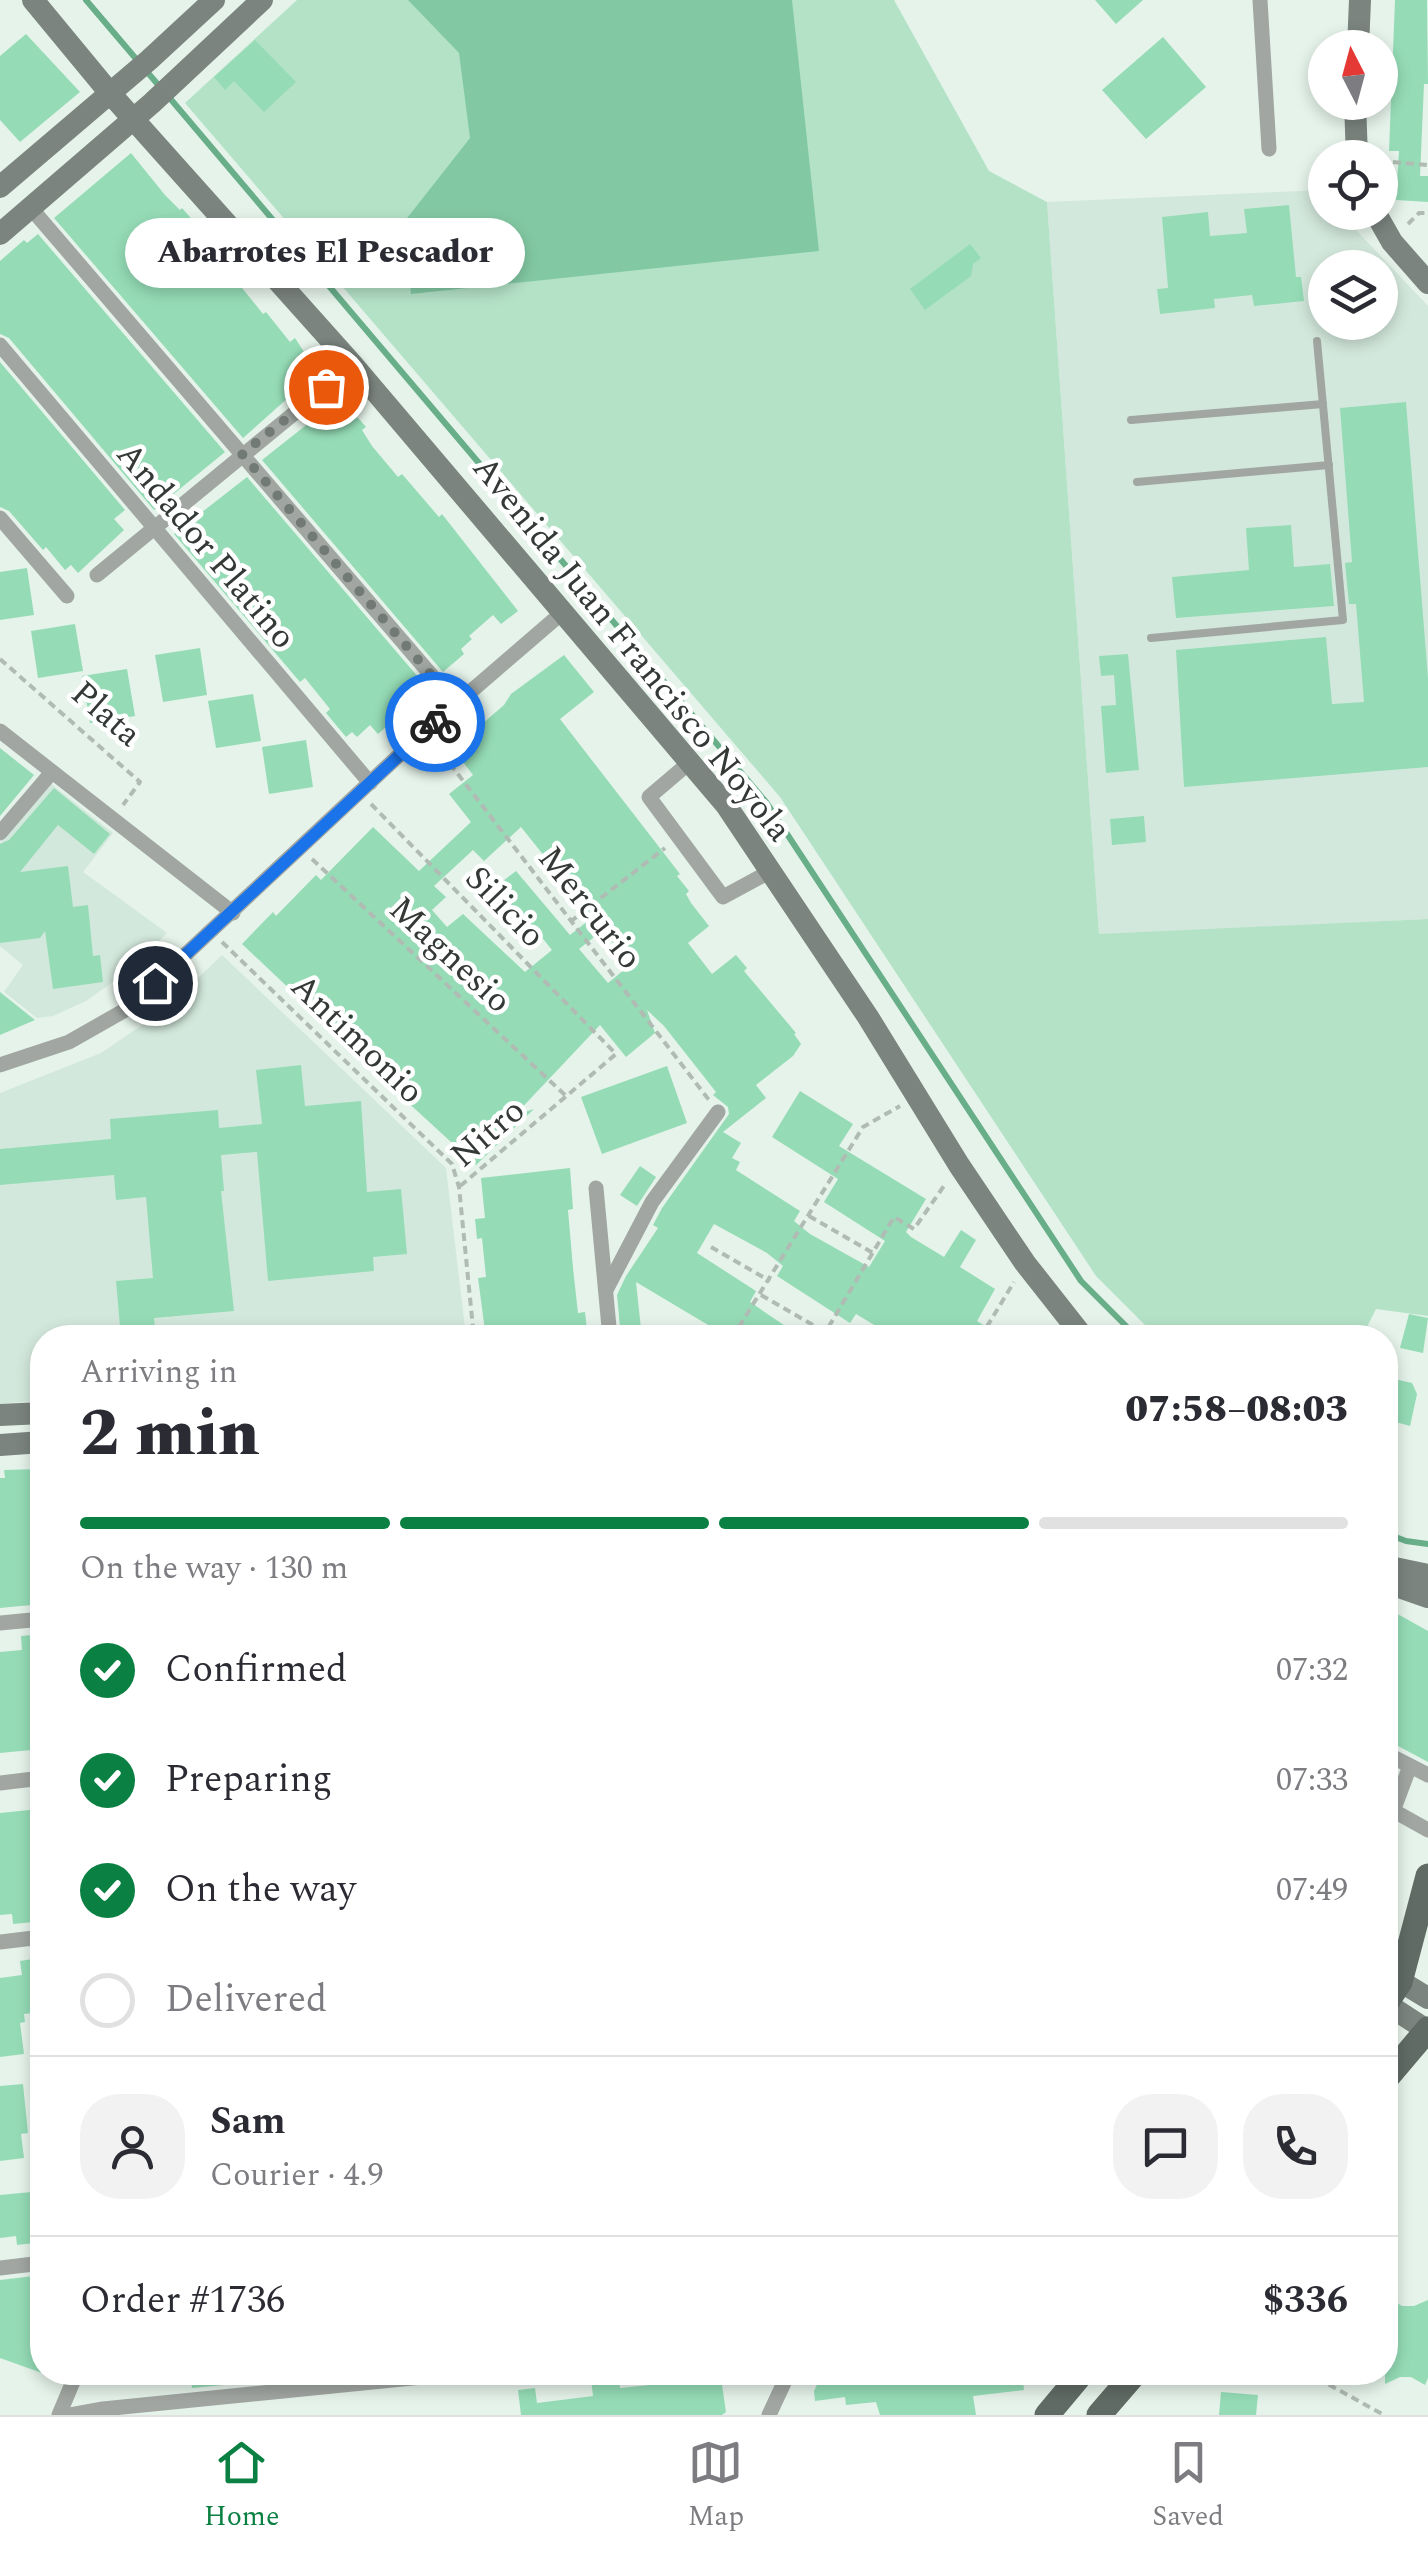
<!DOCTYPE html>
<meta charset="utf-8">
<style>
:root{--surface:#fff;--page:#f2f2f3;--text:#2b2b33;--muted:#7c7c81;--line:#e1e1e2;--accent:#0b8043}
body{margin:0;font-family:Spectral,serif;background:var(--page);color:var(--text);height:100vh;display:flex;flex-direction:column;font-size:38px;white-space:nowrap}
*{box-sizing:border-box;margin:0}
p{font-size:32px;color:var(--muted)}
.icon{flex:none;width:55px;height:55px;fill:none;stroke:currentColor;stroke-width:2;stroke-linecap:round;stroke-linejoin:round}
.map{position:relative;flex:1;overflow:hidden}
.panel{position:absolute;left:30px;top:1325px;width:1368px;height:1060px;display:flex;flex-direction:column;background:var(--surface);border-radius:40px;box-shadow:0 5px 15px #0003}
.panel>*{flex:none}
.needle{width:65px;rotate:354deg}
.controls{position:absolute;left:1308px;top:30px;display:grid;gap:20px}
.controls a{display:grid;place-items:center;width:90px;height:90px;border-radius:50%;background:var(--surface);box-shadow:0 5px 15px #0003;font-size:50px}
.pin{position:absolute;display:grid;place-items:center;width:85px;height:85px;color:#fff;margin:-42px;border:5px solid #fff;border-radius:50%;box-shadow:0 2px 10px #0007}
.courier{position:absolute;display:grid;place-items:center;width:100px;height:100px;margin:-50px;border:8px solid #1a73e8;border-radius:50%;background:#fff;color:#222;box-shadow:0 2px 12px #0007}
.bubble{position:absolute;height:70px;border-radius:35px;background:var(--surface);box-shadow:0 5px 15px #0003;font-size:32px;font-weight:800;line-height:70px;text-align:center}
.head em{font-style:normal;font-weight:800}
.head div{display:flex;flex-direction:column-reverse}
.head{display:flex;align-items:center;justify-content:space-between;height:170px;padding:0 50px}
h1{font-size:65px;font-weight:800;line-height:75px}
.bar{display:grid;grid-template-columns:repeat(4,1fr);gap:15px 10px;align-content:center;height:120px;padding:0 50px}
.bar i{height:12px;border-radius:8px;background:var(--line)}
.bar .selected{background:var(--accent)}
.bar p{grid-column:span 4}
.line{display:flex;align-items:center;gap:25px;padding:0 50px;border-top:2px solid var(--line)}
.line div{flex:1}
.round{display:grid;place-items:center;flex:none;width:105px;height:105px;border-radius:40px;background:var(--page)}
ol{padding:0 50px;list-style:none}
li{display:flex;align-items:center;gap:30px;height:110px}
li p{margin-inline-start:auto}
li .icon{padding:10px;border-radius:50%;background:var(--accent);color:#fff;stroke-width:4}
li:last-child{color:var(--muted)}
li i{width:55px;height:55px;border:5px solid var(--line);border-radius:50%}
.dock{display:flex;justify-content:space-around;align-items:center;height:140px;border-top:2px solid var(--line);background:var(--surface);font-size:28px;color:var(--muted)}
.dock a{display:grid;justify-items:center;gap:5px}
.dock .selected{color:var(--accent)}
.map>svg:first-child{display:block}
.built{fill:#d3e8dc;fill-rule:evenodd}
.green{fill:#b4e2c7}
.forest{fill:#82c9a3}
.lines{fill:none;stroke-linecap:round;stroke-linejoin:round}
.stream{stroke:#68ae89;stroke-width:6}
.building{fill:#95dcb6;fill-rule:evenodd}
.path{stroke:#b0bbb4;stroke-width:4;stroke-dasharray:8 5;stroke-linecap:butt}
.lane{stroke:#a1a6a3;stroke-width:8}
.street{stroke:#a1a6a3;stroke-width:15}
.secondary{stroke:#7b847f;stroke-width:22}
.primary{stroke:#616b65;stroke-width:25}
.done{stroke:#727a75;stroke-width:10;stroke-dasharray:0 18}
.route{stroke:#1a73e8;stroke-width:12}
.labels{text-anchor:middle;stroke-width:9;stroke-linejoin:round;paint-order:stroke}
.street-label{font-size:35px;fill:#343936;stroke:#fff}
</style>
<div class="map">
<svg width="1428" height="2415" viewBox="0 0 1428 2415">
<rect width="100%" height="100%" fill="#e5f3ea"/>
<g class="built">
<path d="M1325 190V212L1350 213 1356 230 1428 306V919L1099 935 1047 202ZM1325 268H1380V322H1325Z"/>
<polygon points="50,783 113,833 83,872 167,933 124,974 86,1001 53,1016 37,1018 4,992 23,965 0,946 0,843"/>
<polygon points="222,955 446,1168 465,1328 456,1337 42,1338 42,1400 0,1404 0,1093 101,1053 167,1008"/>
</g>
<polygon class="green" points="297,0 894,0 989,171 1047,202 1099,934 1428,919 1428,1316 1376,1309 1362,1337 1157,1337 1096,1276 780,797 185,103"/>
<polygon class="forest" points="408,0 792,0 819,251 411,294 404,222 470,138 459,53"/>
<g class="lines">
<g class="stream">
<polyline points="86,0 160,87"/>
<polyline points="168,96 766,802 1081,1281 1138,1338"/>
<polyline points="1385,1533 1406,1541 1428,1544"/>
</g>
</g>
<g class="building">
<polygon points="1095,0 1143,0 1116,24"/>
<polygon points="1395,0 1427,0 1428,84 1424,84 1420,176 1428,176 1428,202 1396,200 1399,151 1389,151"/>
<polygon points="26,34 80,92 20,142 0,120 0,56"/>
<polygon points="1163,37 1206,87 1146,139 1102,90"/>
<polygon points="255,40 296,82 264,112 234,81 225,90 214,77"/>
<polygon points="131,153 165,195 180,210 182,208 218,249 242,281 238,283 263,314 266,312 290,342 295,338 317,372 243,438 54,218"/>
<polygon points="1289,205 1296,277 1301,277 1304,301 1254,306 1252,295 1214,299 1215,308 1160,314 1157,289 1168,288 1162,217 1208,212 1210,236 1247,233 1244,209"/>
<polygon points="38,234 225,452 154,510 9,338 0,334 0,261 24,240 27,243"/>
<polygon points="970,244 981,258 973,264 971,276 925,310 910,289"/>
<polygon points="0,362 125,510 114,519 124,530 78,573 71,565 65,570 46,547 43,550 9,511 0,507"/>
<polygon points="1406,402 1428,678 1428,767 1184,787 1176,650 1326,637 1332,704 1364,702 1356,604 1349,604 1345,563 1352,562 1340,408"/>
<polygon points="324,411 330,418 339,411 345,419 353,412 366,427 362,430 372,446 398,477 402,474 439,517 442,514 518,611 501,624 493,615 469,636 472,639 461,649 464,654 443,672 262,460"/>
<polygon points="247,477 430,691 389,728 387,726 378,734 370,725 357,737 352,732 346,737 326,713 330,709 305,678 300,682 174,534"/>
<polygon points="1291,525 1294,567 1330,564 1334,606 1176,618 1172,577 1249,570 1246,528"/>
<polygon points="27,568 34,615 0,620 0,572"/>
<polygon points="75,624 83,671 38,678 31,631"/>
<polygon points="200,648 207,695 163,702 155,655"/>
<polygon points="1128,654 1139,770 1106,773 1101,706 1116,705 1114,675 1101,676 1099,656"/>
<path d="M564 655 594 692 560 719 680 874 677 876 689 891 686 894 691 903 709 926 688 943 712 974 736 955 747 968 744 971 796 1033 794 1034 801 1044 793 1056 756 1085 766 1098 723 1132 741 1143 732 1158 740 1162 736 1170 800 1211 794 1221 810 1234 869 1267 885 1241 824 1202 838 1179 772 1137 800 1091 853 1124 839 1146 926 1199 906 1232 911 1237 944 1257 961 1230 976 1240 960 1267 995 1289 977 1321 1004 1338H875L881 1329 856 1314 850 1323 777 1276 783 1266 767 1253 714 1224 697 1253 756 1291 750 1302 803 1338H730L636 1282 642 1338H621L617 1295 626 1276 658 1228 653 1225 662 1208 729 1114 728 1107 713 1095 716 1092 664 1026 647 1010 655 1033 626 1057 600 1025 515 1115 534 1109 476 1165 402 1097H405L394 1087 395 1079 340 1024 333 1030 242 944 273 912 276 916 316 875 321 880 373 827 419 871 471 822 449 794 473 775 453 749 504 705 511 694ZM521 827 593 917 570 935 516 871 499 884 504 890 499 895 527 928 531 924 552 950 525 972 463 914 447 927 432 910 446 897 434 886 473 850 484 861ZM603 930 630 965 608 983 579 949Z"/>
<polygon points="127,669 135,716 90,723 82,676"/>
<polygon points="253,694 261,741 216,748 208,701"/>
<polygon points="306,740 313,787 269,794 262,747"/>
<polygon points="0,748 34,775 0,816"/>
<polygon points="54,788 110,834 94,854 58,825 20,872 68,866 73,907 88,905 93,956 100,955 103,982 53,989 45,931 40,938 0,943 0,844 9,840"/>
<polygon points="1144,816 1146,842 1112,845 1110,819"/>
<polygon points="0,992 35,1020 0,1035"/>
<polygon points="301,1065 305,1106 361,1101 367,1192 401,1189 407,1254 373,1257 374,1271 268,1281 257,1152 221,1155 224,1191 221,1191 234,1311 154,1318 156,1338 121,1338 116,1281 153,1278 146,1197 116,1200 114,1175 0,1185 0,1149 111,1139 110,1119 218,1110 219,1128 262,1124 256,1070"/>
<polygon points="667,1066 687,1123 602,1154 581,1097"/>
<polygon points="640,1166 656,1177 637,1206 620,1195"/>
<polygon points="570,1168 573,1209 568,1210 573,1268 578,1313 585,1312 588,1338 486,1338 478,1278 486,1277 482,1238 477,1239 475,1219 485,1218 481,1178"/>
<polygon points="1409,1314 1428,1318 1423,1353 1400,1348"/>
<polygon points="1394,1379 1412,1383 1417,1394 1410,1426 1385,1419"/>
<polygon points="41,1469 42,1604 0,1608 0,1478 5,1478 4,1470"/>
<polygon points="1385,1607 1428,1631 1428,1762 1385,1739"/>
<polygon points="42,1634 42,1749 0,1753 0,1652 22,1650 21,1636"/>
<polygon points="39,1809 42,1904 32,1905 34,1922 13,1924 12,1914 0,1915 0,1813"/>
<polygon points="39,1958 42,2012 24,2014 25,2022 20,2023 24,2054 0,2057 0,1978 22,1975 20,1961"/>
<polygon points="23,2084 28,2133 21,2134 24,2158 0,2161 0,2086"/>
<polygon points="42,2191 42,2242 17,2245 16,2236 0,2238 0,2195"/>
<polygon points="42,2275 42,2373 0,2358 0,2280"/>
<polygon points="1389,2298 1402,2306 1414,2306 1428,2300 1428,2378 1425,2385 1411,2377 1400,2377 1385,2384 1385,2305 1388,2305"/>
<polygon points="190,2372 245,2372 246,2383 192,2388"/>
<polygon points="823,2372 1022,2372 1024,2390 973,2396 976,2415 880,2415 876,2402 846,2405 845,2397 815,2401 814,2391"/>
<polygon points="619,2377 620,2388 721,2378 726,2412 722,2415 521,2415 518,2390 535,2388 537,2403 593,2396 591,2379"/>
<polygon points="1221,2392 1258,2395 1256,2415 1219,2415"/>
</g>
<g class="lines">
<g class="path">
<polyline points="1380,161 1428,165"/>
<polyline points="1408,224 1419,213 1428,213"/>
<polyline points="0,659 140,782 123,805"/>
<polyline points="434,743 709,1100"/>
<polyline points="371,804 616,1054 459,1187"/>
<polyline points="312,859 565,1095"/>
<polyline points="570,922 665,848"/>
<polyline points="222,942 452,1164 459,1187 474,1338"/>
<polyline points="809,1216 873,1253"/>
<polyline points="711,1247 770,1281"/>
<polyline points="761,1295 825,1332"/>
<polyline points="732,1338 863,1127 900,1106"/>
<polyline points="822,1338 894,1217 914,1229 946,1183"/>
<polyline points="980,1338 1014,1282"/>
<polyline points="1306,2372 1384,2415"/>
</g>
<g class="lane">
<polyline points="1131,420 1323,404"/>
<polyline points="1137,482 1329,465"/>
<polyline points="1151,638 1343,620 1317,341"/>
</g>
<g class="street">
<polyline points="1260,0 1269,149"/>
<polyline points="30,207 456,704"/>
<polyline points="0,345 370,783"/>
<polyline points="0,518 67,596"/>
<polyline points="97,575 353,365"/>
<polyline points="0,731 233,913"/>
<polyline points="690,762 649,797 723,897 771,871"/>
<polyline points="0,833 52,772"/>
<polyline points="0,1065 69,1042 127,1009 425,731 563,612"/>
<polyline points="596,1188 610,1338"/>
<polyline points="606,1290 652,1202 718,1112"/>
<polyline points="0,1623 42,1619"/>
<polyline points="1385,1753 1428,1775"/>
<polyline points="0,1783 42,1778"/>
<polyline points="1385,1806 1428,1830"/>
<polyline points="1393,1811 1410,1766"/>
<polyline points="0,1942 42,1937"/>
<polyline points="0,2268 42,2263"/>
<polyline points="59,2415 77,2372"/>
<polyline points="70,2415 103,2409 472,2372"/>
<polyline points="769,2415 789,2372"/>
</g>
<g class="secondary">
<polyline points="33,0 109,92 353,365 726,805 868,1017 959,1165 1025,1263 1084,1338"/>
<polyline points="1358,48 1360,0"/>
<polyline points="1355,102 1357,158"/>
<polyline points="0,187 149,60 214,0"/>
<polyline points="1375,212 1392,242 1428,283"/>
<polyline points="0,234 152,103 262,0"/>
<polyline points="0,1415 42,1413"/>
<polyline points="0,1445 42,1442"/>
<polyline points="1385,1566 1428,1575"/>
<polyline points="1385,1582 1428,1597"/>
<polyline points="1385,1972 1428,1998"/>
<polyline points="1385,2003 1428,2031"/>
</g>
<g class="primary">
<polyline points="1385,2005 1400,1982 1428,1876"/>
<polyline points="1385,2080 1428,2029"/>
<polyline points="1047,2415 1083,2372"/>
<polyline points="1099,2415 1136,2372"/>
</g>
</g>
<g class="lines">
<polyline class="done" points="326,387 242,454 456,704 435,722"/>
<polyline class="route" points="155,983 435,722"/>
</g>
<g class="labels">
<g class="street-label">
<text transform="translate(207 545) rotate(50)" y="12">Andador Platino</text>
<text transform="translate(633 648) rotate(51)" y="12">Avenida Juan Francisco Noyola</text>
<text transform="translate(107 713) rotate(41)" y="12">Plata</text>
<text transform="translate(506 906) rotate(46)" y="12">Silicio</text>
<text transform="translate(591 907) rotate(52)" y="12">Mercurio</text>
<text transform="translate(451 954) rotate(43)" y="12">Magnesio</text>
<text transform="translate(358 1038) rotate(44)" y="12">Antimonio</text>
<text transform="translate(487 1132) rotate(-41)" y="12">Nitro</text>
</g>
</g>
</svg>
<div class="controls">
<a><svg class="needle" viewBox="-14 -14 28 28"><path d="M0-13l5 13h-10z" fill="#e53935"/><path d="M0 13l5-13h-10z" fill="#7c7c81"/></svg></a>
<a><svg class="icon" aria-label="locate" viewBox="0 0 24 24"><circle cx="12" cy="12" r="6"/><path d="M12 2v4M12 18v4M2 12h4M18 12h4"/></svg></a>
<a><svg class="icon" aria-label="layers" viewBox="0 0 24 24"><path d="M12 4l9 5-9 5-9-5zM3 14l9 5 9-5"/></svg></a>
</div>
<div class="pin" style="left:326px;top:387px;background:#ea580c"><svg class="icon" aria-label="bag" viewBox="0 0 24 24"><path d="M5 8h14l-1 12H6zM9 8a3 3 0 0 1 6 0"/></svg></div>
<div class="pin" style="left:155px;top:983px;background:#1f2937"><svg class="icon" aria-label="home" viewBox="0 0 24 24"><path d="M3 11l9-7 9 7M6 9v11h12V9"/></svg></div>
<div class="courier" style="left:435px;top:722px"><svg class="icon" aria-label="bike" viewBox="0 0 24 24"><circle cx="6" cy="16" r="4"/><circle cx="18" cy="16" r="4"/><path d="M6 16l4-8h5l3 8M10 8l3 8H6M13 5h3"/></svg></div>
<div class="bubble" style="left:125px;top:218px;width:400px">Abarrotes El Pescador</div>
<section class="panel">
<div class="head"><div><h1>2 min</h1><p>Arriving in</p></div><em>07:58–08:03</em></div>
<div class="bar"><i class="selected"></i><i class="selected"></i><i class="selected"></i><i></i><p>On the way · 130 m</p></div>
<ol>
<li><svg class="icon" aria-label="check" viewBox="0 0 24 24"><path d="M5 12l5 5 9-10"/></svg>Confirmed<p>07:32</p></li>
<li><svg class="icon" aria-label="check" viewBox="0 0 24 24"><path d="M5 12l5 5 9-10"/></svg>Preparing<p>07:33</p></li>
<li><svg class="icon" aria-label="check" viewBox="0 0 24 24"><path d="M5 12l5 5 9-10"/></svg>On the way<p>07:49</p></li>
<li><i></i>Delivered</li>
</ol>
<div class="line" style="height:180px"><a class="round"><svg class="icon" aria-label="person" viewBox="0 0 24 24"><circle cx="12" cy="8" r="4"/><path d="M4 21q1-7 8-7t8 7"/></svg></a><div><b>Sam</b><p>Courier · 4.9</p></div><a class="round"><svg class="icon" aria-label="chat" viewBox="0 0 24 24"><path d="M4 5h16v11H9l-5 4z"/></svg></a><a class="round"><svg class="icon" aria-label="phone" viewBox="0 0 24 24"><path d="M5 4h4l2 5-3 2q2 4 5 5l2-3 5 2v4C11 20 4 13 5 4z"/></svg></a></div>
<div class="line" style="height:130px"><div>Order #1736</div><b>$336</b></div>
</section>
</div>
<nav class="dock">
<a class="selected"><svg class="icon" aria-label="home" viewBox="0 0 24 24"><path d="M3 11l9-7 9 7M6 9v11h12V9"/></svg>Home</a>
<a><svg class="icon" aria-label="map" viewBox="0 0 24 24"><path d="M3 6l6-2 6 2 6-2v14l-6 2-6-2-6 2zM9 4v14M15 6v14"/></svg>Map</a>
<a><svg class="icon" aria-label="saved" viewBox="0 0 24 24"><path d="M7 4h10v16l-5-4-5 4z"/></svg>Saved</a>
</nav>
